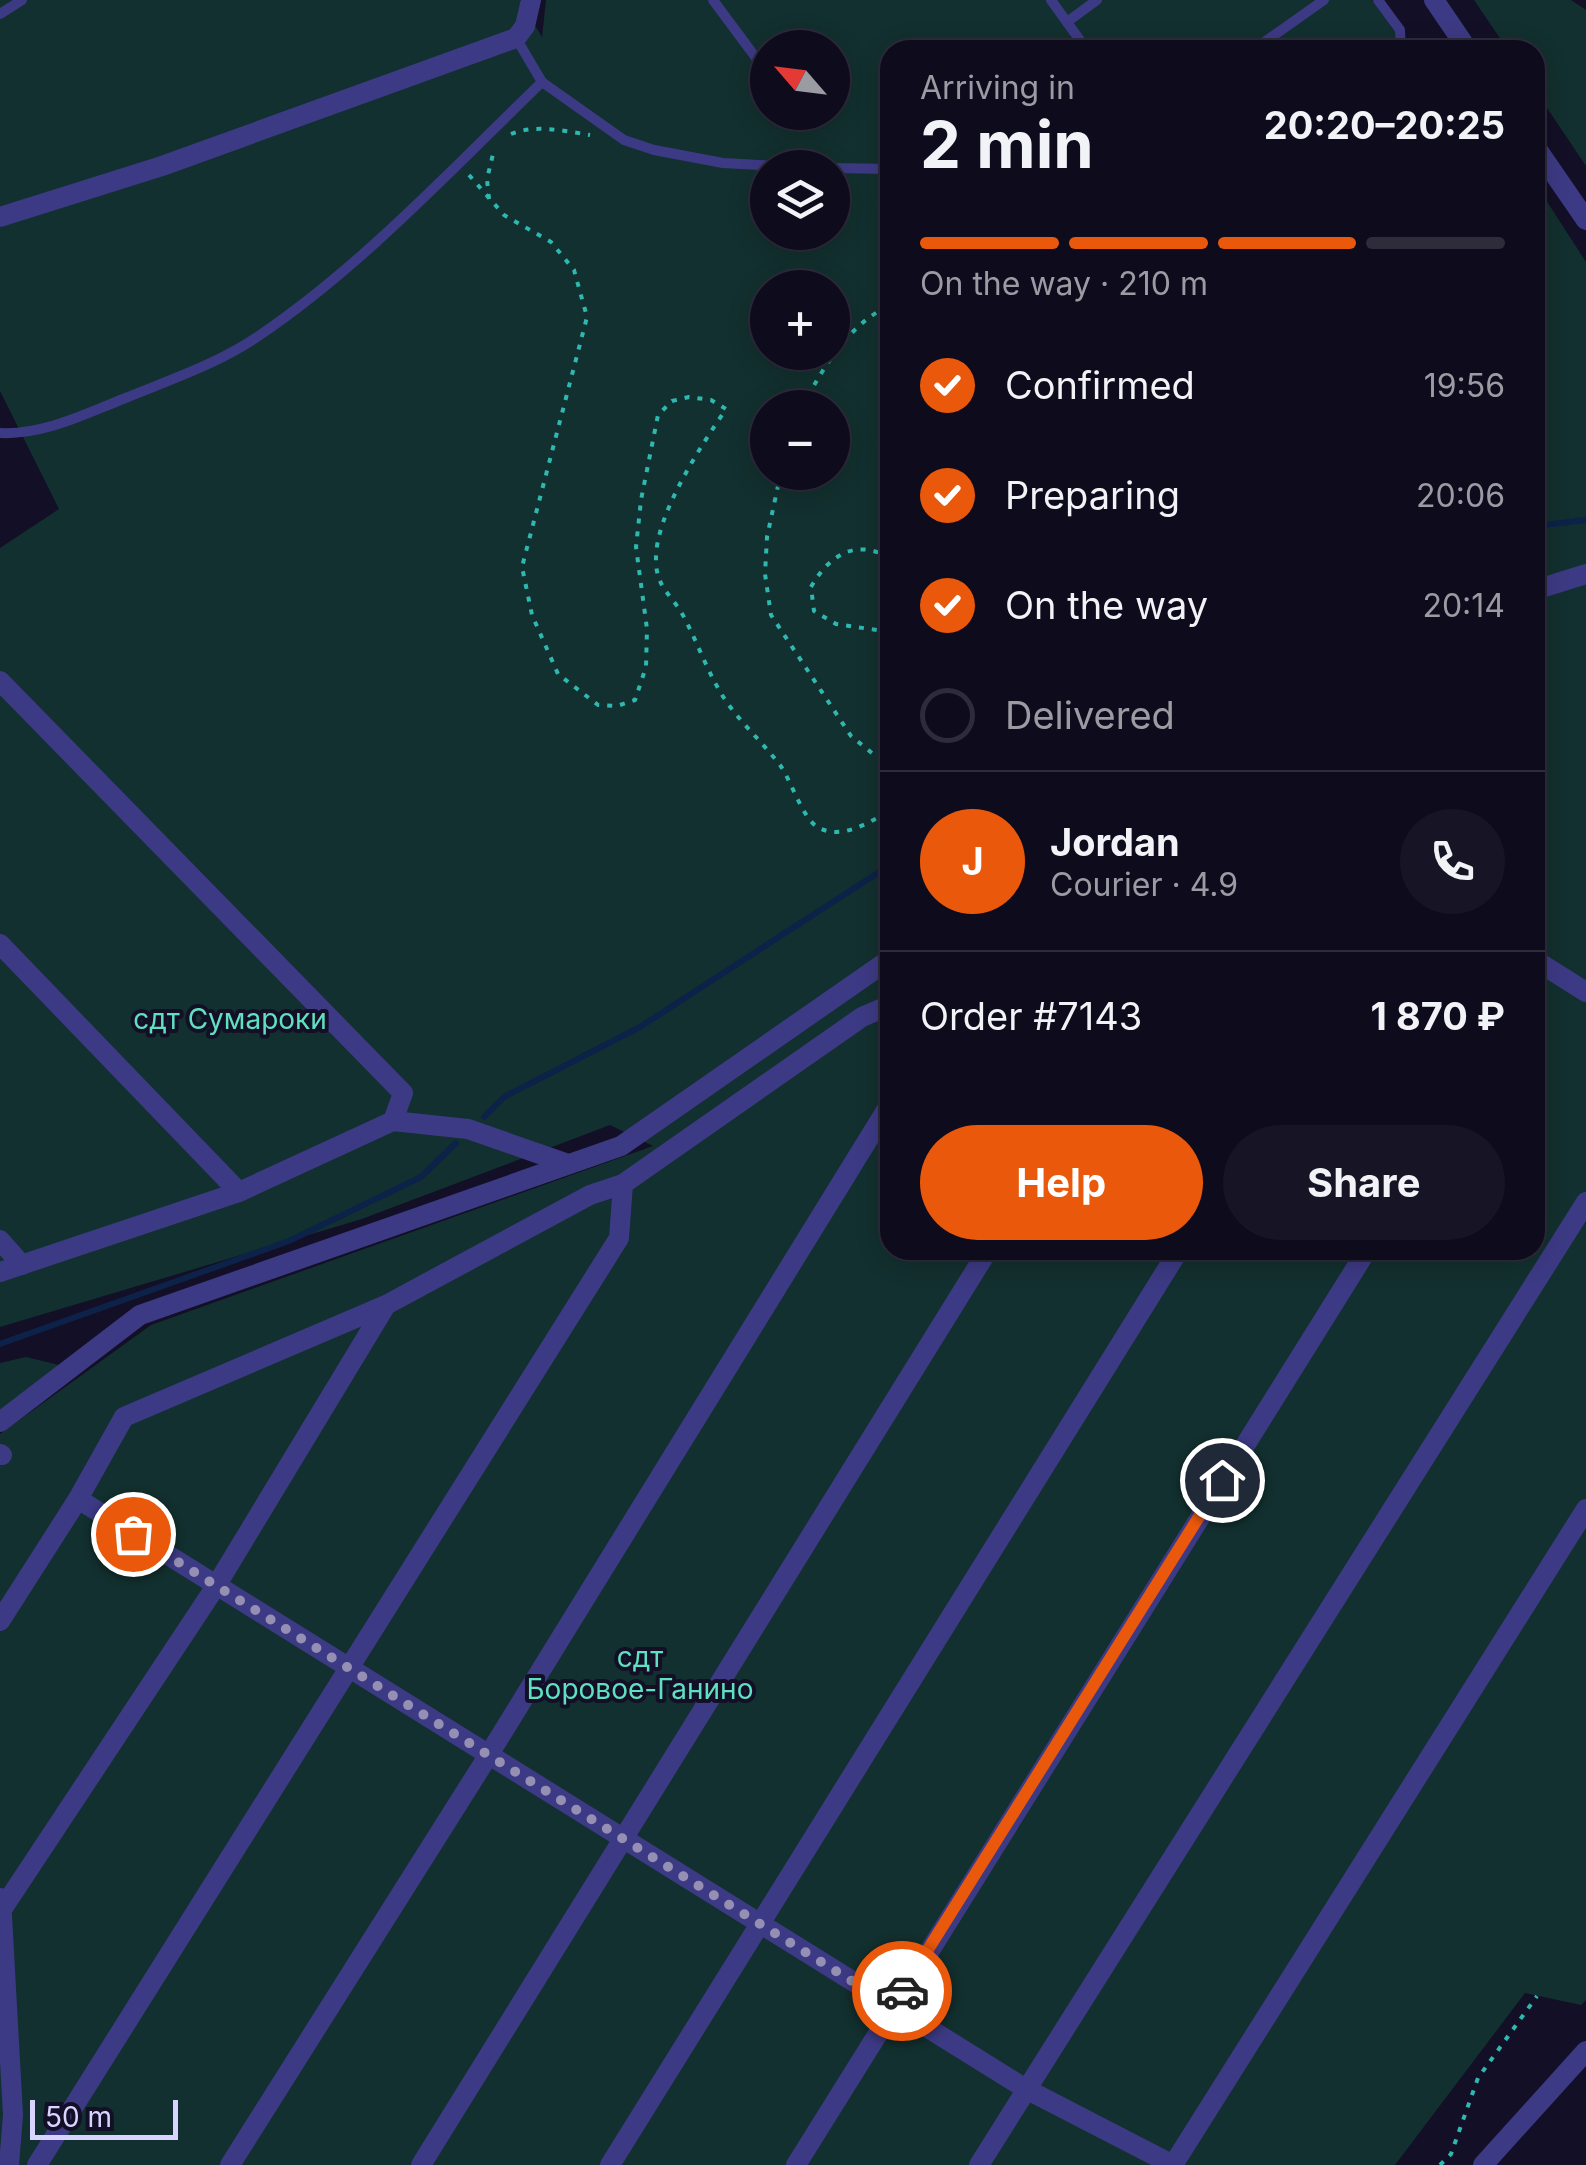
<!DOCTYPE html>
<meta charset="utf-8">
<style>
:root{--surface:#0e0b1c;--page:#171425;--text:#f1f3f6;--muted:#9b9ba3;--line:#2e2b3b;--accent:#ea580c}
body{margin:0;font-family:Inter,sans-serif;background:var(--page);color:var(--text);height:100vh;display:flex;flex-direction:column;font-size:38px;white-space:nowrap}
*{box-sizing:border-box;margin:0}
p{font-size:32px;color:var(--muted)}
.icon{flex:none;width:55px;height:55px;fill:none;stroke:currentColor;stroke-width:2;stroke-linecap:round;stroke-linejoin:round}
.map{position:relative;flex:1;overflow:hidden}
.side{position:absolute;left:880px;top:40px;width:665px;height:1220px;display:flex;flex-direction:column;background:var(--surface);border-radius:30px;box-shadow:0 5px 25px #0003,0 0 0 2px var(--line)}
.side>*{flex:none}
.needle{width:65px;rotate:298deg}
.tools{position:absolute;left:750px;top:30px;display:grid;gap:20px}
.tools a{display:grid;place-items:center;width:100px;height:100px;border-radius:50%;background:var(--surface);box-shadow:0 5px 25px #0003,0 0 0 2px var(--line);font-size:50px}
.scale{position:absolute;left:30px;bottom:25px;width:148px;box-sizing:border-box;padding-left:10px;border:5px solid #d9d4ff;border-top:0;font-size:28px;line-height:35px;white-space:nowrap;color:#d9d4ff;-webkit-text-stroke:8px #130f26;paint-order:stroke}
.pin{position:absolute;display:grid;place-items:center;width:85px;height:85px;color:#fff;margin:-42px;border:5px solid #fff;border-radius:50%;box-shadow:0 2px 10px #0007}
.courier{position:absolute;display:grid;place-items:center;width:100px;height:100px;margin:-50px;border:8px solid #ea580c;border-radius:50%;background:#fff;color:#222;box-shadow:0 2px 12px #0007}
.head em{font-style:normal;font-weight:700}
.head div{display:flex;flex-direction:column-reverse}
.head{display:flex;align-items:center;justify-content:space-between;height:170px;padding:0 40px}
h1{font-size:65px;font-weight:700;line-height:75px}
.bar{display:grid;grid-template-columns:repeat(4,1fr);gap:15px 10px;align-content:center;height:120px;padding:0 40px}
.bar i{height:12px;border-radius:8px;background:var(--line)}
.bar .active{background:var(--accent)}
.bar p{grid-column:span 4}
.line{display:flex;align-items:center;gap:25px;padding:0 40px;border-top:2px solid var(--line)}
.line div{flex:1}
.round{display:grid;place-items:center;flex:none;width:105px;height:105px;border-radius:52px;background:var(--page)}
ol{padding:0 40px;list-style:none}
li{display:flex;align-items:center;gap:30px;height:110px}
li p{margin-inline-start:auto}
li .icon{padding:10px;border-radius:50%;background:var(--accent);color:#fff;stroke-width:4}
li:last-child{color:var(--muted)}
li i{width:55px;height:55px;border:5px solid var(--line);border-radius:50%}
.button{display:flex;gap:20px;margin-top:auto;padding:20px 40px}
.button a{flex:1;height:115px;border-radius:60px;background:var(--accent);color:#fff;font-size:40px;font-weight:700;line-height:115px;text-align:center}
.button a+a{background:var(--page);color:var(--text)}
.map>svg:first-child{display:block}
.green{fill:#12302f;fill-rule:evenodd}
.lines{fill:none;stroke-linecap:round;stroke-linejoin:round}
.stream{stroke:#0c2248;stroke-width:6}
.path{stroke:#2fb8b0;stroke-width:4;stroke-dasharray:5 8;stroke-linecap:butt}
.service{stroke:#3d3a85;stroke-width:10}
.minor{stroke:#3d3a85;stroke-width:20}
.done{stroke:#948fb3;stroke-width:10;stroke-dasharray:0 18}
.route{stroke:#ea580c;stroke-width:12}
.labels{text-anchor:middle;stroke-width:8;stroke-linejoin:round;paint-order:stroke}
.park-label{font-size:28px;fill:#5fe0c0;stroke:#130f26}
</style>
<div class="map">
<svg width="1586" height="2165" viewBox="0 0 1586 2165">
<rect width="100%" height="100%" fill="#130f26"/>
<g class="green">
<path d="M0 0H520L542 37 546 0H1372L1406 47V50H890V1250H1535V183L1586 262V2000L1581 2005 1525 1993 1395 2165H0V1434L151 1325 653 1146 610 1125 362 1219 0 1327V548L59 509 0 391ZM768 48H832V112H768ZM768 168H832V232H768ZM768 288H832V352H768ZM768 408H832V472H768Z"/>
<polygon points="1474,0 1571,0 1586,10 1586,166 1535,90 1535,50 1508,50"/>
<polygon points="26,1357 59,1365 0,1413 0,1363"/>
</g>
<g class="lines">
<g class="stream">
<polyline points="1535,526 1586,520"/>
<polyline points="484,1117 504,1097 640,1027 890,865"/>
<polyline points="0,1344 289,1241 421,1177 456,1143"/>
</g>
<g class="path">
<path d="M511 134C536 124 564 131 590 135"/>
<path d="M469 175 504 215 551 242 574 270 587 317 522 567 532 615 558 674 598 705 617 706 635 700 646 667 647 629 636 547 641 500 658 415 672 401 689 397 711 400 726 409C701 446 655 515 656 560 656 589 673 595 685 619 699 646 709 676 726 701 742 724 763 743 780 765 792 782 803 820 819 828 843 840 869 822 890 811"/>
<polyline points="489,199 487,179 494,150"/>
<path d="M802 408C823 367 848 325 890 305"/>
<polyline points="781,472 767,537 765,574 771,615 851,736 878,758 890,758"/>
<path d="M890 558C856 538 829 555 811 587L814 611 836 624 890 632"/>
<polyline points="1440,2165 1451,2154 1478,2078 1537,1996"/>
</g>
<g class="service">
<polyline points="713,0 768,74"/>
<polyline points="1051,0 1087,50"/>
<polyline points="1378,0 1400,30 1401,50"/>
<polyline points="0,14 22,0"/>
<polyline points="1067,22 1097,0"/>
<polyline points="516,38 542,82 624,140 654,150 723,163 816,168"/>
<polyline points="1253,50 1324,0"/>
<polyline points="832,168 890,169"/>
<path d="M0 433C43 435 83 415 123 399 169 380 218 364 260 335 363 265 453 168 542 82"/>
</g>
<g class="minor">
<polyline points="1434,0 1468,50"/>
<polyline points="1535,146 1586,220"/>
<polyline points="0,217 162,166 516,38 525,26 531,0"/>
<polyline points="1535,590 1586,574"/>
<polyline points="0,681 403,1093 393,1121"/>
<polyline points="0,944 239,1192"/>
<polyline points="1535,960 1586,992"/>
<polyline points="0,1240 22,1265"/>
<polyline points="0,1272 239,1192 393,1121 468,1129 568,1164"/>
<polyline points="0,1422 140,1315 621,1146 890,959"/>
<polyline points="0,1454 2,1455"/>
<polyline points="78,1499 1026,2089 1173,2165"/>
<polyline points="0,1621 78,1499 124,1417 386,1305 590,1195 623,1184 862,1017 890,1005"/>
<polyline points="1,1898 13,2115 9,2165"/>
<polyline points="3,1908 216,1586 386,1305"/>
<polyline points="37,2165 619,1238 623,1184"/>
<polyline points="230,2165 488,1756 890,1104"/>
<polyline points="421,2165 988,1250"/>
<polyline points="610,2165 1179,1250"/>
<polyline points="796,2165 1367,1250"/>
<polyline points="979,2165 1586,1202"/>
<polyline points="1173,2165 1586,1509"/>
<polyline points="1483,2165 1586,2051"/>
</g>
</g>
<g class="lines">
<polyline class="done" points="133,1534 892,2006 902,1991"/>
<polyline class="route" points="902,1991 1222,1480"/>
</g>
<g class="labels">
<g class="park-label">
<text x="230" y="1029">сдт Сумароки</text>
<text x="640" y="1667">сдт<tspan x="640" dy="32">Боровое-Ганино</tspan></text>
</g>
</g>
</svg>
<div class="tools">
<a><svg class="needle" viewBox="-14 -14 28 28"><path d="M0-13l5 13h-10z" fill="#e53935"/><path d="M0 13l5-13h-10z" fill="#9b9ba3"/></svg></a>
<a><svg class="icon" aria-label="layers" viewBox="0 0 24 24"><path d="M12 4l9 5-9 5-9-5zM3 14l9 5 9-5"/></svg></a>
<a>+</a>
<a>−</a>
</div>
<div class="scale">50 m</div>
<div class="pin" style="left:133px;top:1534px;background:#ea580c"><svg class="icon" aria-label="bag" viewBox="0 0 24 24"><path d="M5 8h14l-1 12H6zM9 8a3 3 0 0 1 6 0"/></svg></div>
<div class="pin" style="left:1222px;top:1480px;background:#1f2937"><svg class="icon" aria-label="home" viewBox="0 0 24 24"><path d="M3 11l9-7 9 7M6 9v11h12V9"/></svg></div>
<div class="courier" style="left:902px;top:1991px"><svg class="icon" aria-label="car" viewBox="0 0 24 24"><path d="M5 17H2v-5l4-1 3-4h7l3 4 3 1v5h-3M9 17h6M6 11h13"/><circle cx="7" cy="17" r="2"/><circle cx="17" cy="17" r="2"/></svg></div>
<section class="side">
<div class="head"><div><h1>2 min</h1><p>Arriving in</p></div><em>20:20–20:25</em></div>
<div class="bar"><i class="active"></i><i class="active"></i><i class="active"></i><i></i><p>On the way · 210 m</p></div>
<ol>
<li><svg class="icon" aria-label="check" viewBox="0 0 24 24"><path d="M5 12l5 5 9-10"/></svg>Confirmed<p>19:56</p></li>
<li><svg class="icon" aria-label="check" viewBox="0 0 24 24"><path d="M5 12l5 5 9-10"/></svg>Preparing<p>20:06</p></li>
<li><svg class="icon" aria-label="check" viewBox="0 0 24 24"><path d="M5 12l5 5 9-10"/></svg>On the way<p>20:14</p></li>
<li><i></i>Delivered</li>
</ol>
<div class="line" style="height:180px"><b class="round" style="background:var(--accent);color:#fff">J</b><div><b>Jordan</b><p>Courier · 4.9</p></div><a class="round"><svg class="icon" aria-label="phone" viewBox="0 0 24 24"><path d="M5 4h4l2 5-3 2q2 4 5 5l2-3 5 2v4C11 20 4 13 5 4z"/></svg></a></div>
<div class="line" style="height:130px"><div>Order #7143</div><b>1 870 ₽</b></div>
<div class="button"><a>Help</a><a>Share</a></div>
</section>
</div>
